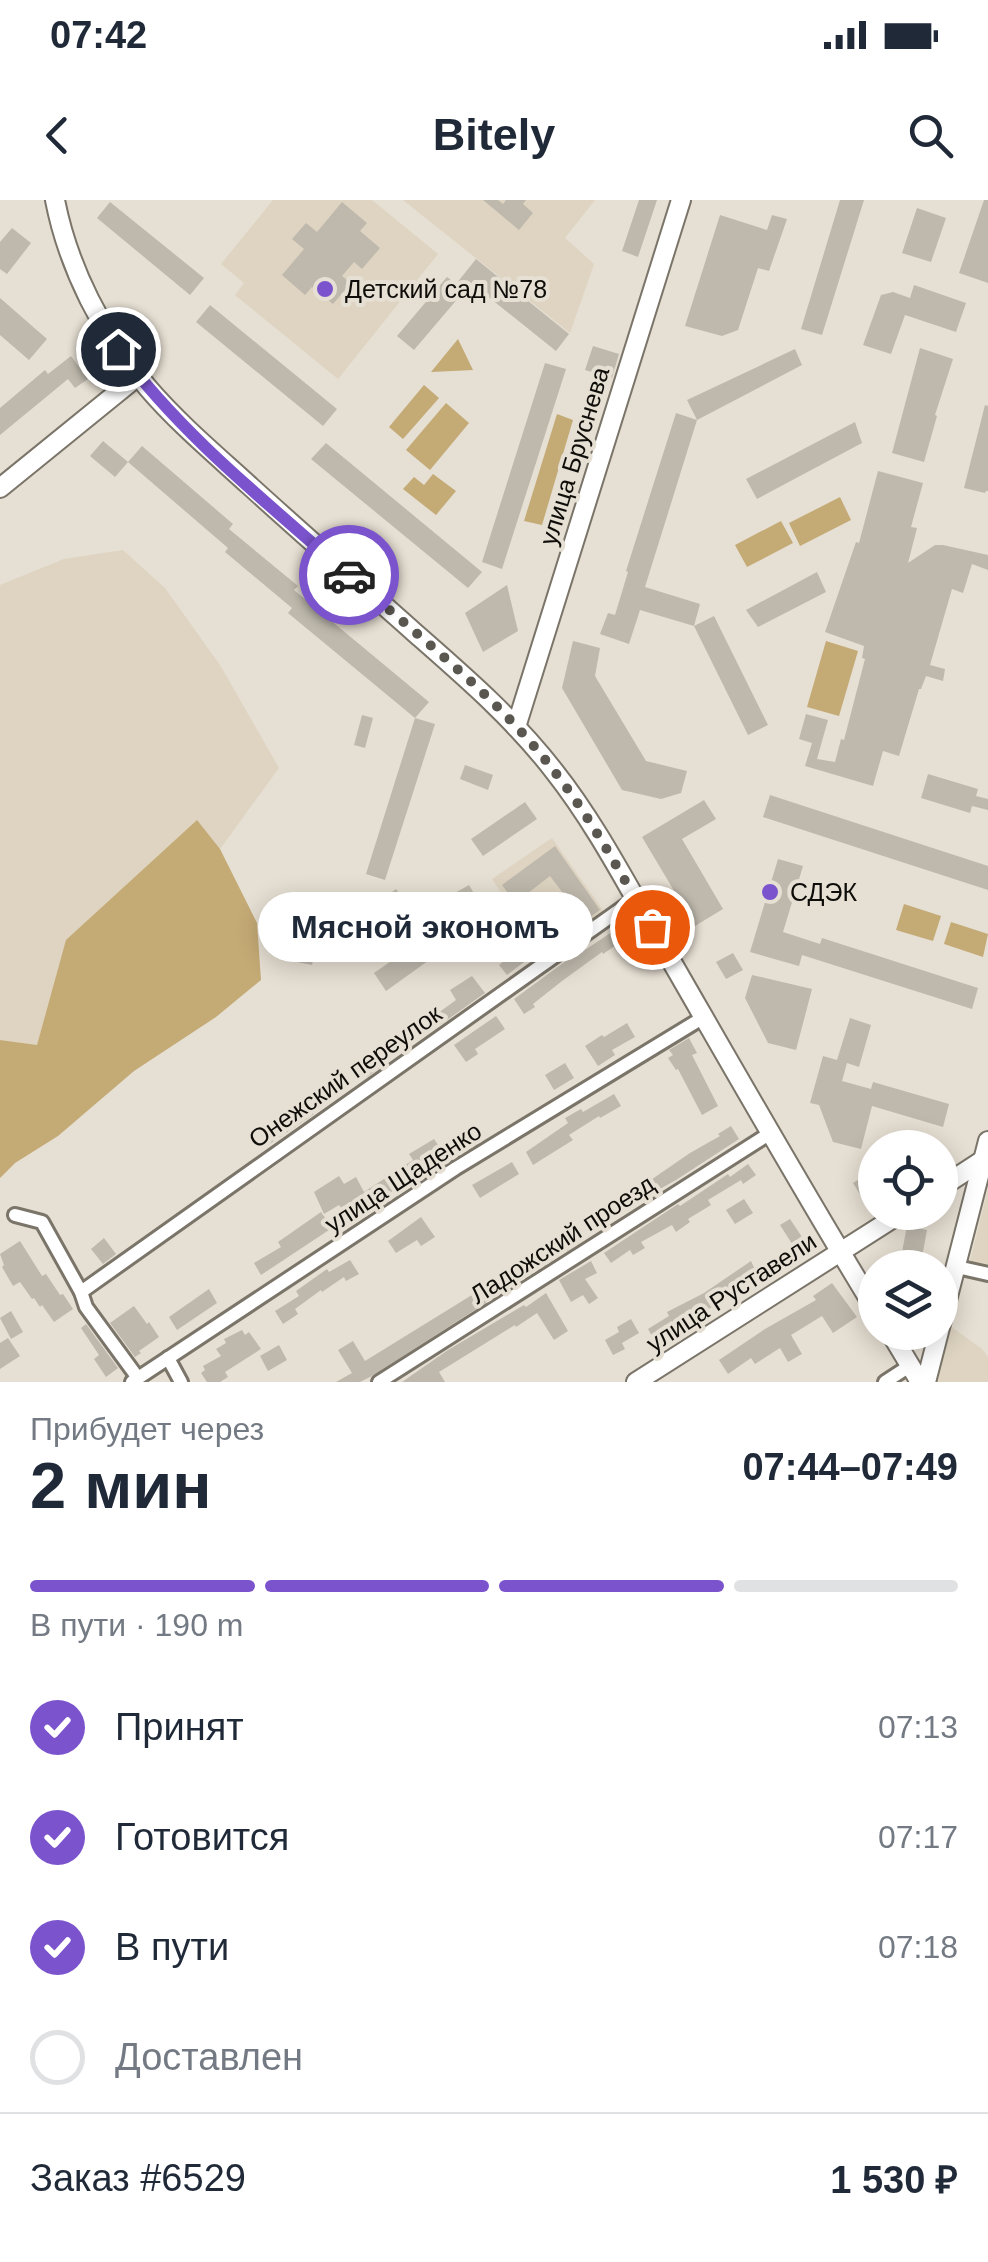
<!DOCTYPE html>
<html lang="ru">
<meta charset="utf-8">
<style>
:root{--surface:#fff;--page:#f6f6f7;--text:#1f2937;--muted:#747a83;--line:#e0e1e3;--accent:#7b54cd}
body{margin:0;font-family:Arial,sans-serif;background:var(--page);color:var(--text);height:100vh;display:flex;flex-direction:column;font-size:38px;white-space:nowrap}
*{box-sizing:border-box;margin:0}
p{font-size:32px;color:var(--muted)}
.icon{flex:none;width:55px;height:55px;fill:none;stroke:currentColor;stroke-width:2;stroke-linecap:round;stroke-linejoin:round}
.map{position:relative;height:1182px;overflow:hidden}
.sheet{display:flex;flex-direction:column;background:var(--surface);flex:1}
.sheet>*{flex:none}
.buttons{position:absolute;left:858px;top:930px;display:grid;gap:20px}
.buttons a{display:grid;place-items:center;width:100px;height:100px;border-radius:50%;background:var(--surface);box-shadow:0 5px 25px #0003;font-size:50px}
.pin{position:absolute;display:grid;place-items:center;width:85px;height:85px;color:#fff;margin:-42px;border:5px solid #fff;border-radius:50%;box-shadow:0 2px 10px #0007}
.courier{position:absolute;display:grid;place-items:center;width:100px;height:100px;margin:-50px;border:8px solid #7b54cd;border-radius:50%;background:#fff;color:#222;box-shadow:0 2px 12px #0007}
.bubble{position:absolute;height:70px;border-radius:35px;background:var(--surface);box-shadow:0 5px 25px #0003;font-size:32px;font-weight:600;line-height:70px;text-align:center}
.overview em{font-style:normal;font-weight:600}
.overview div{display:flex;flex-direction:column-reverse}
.overview{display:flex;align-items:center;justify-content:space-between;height:170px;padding:0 30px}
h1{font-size:65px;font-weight:600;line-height:75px}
.bar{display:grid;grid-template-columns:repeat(4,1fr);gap:15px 10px;align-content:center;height:120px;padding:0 30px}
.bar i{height:12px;border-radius:8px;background:var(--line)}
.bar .selected{background:var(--accent)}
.bar p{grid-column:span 4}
.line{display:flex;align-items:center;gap:25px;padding:0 30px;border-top:2px solid var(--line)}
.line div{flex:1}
ol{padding:0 30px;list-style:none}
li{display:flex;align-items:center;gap:30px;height:110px}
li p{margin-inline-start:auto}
li .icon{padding:10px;border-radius:50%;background:var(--accent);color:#fff;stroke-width:4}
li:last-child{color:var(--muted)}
li i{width:55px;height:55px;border:5px solid var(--line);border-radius:50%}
.status{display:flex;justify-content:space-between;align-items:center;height:70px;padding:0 50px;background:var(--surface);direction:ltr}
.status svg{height:28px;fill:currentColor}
header{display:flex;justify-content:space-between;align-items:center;height:130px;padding:0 30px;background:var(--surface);font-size:45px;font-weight:600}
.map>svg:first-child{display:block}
.built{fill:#ded4c1}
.green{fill:#c4aa75}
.building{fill:#bfb9ad}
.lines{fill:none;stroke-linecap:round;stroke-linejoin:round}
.street-casing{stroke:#7a7469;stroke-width:18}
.secondary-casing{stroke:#7a7469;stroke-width:22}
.street{stroke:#fff;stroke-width:12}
.secondary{stroke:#fff;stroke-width:18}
.done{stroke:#5a5650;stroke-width:10;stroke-dasharray:0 18}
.route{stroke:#7b54cd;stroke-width:12}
.poi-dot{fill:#7b54cd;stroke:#e6dfd3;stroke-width:4}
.labels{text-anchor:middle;stroke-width:8;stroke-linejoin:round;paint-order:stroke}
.poi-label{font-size:25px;fill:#0f0d09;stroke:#e6dfd3;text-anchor:start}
.street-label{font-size:25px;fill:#0f0d09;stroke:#e6dfd3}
</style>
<div class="status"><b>07:42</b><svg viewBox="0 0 49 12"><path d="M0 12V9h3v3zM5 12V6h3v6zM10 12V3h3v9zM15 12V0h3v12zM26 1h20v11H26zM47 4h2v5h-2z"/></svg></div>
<header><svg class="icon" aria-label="back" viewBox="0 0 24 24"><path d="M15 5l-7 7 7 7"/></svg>Bitely<svg class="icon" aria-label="search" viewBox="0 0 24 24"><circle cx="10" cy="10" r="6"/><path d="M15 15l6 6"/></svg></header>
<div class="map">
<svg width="988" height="1182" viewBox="0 0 988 1182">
<rect width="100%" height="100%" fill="#e6dfd3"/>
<g class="built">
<polygon points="273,0 372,0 438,54 338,179 235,95 244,83 221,64"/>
<polygon points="403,0 595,0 565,38 594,64 570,133"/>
<polygon points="123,350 165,388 220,465 279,568 220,649 196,621 67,740 37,845 0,840 0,385 64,359"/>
<polygon points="552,638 604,712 551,750 539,750 492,679"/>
<polygon points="988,989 988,1066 970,1061"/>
<polygon points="950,1126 982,1149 988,1157 988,1182 936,1182"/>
</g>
<g class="green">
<polygon points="458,139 473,170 431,172"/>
<polygon points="424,185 439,198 403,239 389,227"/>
<polygon points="446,203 469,223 430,270 406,250"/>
<polygon points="557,214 573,220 542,325 524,321"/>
<polygon points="433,274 456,291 436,315 403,289 414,277 424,285"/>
<polygon points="840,297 851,320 800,346 789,323"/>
<polygon points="781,321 793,343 747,367 735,345"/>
<polygon points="826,441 858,451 839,516 807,507"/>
<polygon points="197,620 220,649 257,723 261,780 216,817 134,871 58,936 15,963 0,978 0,840 37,845 66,740"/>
<polygon points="904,704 941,716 933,741 896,730"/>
<polygon points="951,722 988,734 983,757 944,744"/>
</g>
<g class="building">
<polygon points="483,0 498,0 503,4 506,0 526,0 523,4 533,13 519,30"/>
<polygon points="639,0 657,0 638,57 622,51"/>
<polygon points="840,0 864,0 822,135 801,129"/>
<polygon points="984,0 988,0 988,83 959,73"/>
<polygon points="110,2 204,78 190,95 97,18"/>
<polygon points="342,2 367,23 360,31 380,48 362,69 354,62 342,76 351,83 333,104 312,87 305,95 282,75 304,49 292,39 306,23 317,32"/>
<polygon points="917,8 946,18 931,62 902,53"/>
<polygon points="720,15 767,30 772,15 787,19 769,71 758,68 738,130 722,136 685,126"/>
<polygon points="12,28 31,43 7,74 0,69 0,42"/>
<polygon points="476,59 569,134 556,151 471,83 414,150 397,136 447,77 456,84"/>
<polygon points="914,85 966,103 956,132 905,115 891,154 863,145 881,95 893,92 910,98"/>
<polygon points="0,98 47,139 29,160 0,135"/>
<polygon points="210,105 337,209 323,226 196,122"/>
<polygon points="593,146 619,154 612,178 585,170"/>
<polygon points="920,148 953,159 935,215 937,216 924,262 892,253"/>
<polygon points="795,149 802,165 697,220 687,200"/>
<polygon points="71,156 88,179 75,188 68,179 0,235 0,208 45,170 48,174"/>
<polygon points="545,163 566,169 502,369 482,362"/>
<polygon points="985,205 988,206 988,291 986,291 985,293 964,288"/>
<polygon points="676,213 697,220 645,387 700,404 694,426 640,410 629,444 600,434 608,413 615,415 628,372 626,371"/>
<polygon points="855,222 862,243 757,299 746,279"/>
<polygon points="103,241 128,262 115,277 90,256"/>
<polygon points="326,243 482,372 468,388 311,259"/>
<polygon points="142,246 233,324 229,329 298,386 294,390 429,502 415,518 288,413 292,408 225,352 228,348 128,262"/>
<polygon points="878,271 923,283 911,327 917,328 908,363 935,345 943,345 988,355 988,370 972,364 963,393 952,389 930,465 945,469 943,481 926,476 921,489 919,489 899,556 883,551 873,586 805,566 812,543 799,539 806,514 828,520 817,559 835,562 841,539 844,540 865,459 862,458 864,446 825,432 856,342 859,343"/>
<polygon points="817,372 826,392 758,427 746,410"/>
<polygon points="507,385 518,431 483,452 465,413"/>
<polygon points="714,416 768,525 748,535 694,426"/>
<polygon points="573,441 600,448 595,476 646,561 687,571 681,593 661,599 622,590 562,488"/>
<polygon points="362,515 373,518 365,548 354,545"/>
<polygon points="415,518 435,524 385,680 366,674"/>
<polygon points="465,565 493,575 488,590 460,579"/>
<polygon points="928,574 978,589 976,596 988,599 988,610 972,606 970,613 921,598"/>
<polygon points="770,595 988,666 988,690 763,617"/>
<polygon points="704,600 716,619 682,639 723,709 695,726 642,637"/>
<polygon points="525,602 537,619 483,656 471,639"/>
<polygon points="555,646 600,710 546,748 545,746 507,775 499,765 512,755 513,757 538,737 535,731 572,705 550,676 515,703 502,685"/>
<polygon points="778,659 803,666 783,732 820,744 822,738 978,788 972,809 802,755 799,766 750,752"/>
<polygon points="469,685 482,707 460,721 446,698"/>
<polygon points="396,689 409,707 356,745 343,728"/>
<polygon points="299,704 311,706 309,717 321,719 312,765 277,758 285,713 297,715"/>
<polygon points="612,732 619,743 603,754 602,752 562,781 533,804 535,807 524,814 514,799 581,750 582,752"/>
<polygon points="427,736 439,753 386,791 374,773"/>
<polygon points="733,753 743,770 726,779 716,762"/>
<polygon points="752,775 812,789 796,850 768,843 745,798"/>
<polygon points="472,776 485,793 440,825 434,816 456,800 450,790"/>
<polygon points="496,816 505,829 475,849 478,854 466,862 454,845"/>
<polygon points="850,818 871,825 859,867 847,863 842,881 871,889 873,882 949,904 943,927 872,906 861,949 833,942 819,905 810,903 823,856 837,860"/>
<polygon points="627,823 635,837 612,850 615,855 598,866 585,846 602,835 604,837"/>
<polygon points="689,838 697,853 692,855 718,906 702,915 678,869 676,870 668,858 673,855 669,850"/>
<polygon points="378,852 386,863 367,877 359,866"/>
<polygon points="565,863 574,878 554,890 545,875"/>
<polygon points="614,894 621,906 600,918 599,916 569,935 573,940 533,965 526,952 568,923 565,918 581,909 583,912"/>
<polygon points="306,904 314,914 268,945 261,935"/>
<polygon points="731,926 739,939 676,980 644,998 591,1034 583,1021 614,1000 615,1003 645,984 690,953 720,936 718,934"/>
<polygon points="434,939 446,957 349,1019 339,1005 324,1014 314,992 339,976 344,984 356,977 364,992 413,960 409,954"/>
<polygon points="512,962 519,974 480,998 472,985"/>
<polygon points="748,964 756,975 743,984 741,980 708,1000 711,1005 688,1019 690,1022 676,1032 672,1025 641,1042 645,1048 633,1055 630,1050 611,1063 604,1053 678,1004 680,1006 728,974 730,977"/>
<polygon points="875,969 875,998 866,1004 853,983"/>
<polygon points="744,999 753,1013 735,1024 726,1010"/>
<polygon points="321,1012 332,1028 261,1075 254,1063 281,1047 278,1042"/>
<polygon points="421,1017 435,1037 421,1046 417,1040 396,1053 388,1041"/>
<polygon points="790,1019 806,1043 796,1050 780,1025"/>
<polygon points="569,1026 570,1029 572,1028 579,1043 372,1176 360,1182 336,1182 352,1173 338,1150 353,1141 365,1161 558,1042 554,1036"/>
<polygon points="907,1026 927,1030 920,1068 899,1068"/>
<polygon points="104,1038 116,1054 103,1064 91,1049"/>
<polygon points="20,1041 42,1076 46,1074 60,1095 63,1094 73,1109 54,1122 42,1105 40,1107 34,1098 32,1099 20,1082 13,1086 2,1067 4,1065 0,1054"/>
<polygon points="350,1060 359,1074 346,1081 344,1077 322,1092 321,1090 295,1109 298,1114 283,1124 275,1111 299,1096 296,1091 327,1069 329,1072"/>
<polygon points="591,1061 597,1073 585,1079 598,1098 589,1104 583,1095 571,1102 559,1080"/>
<polygon points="751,1061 758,1076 735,1089 712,1107 688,1120 689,1122 668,1134 669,1135 656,1143 648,1129 669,1116 667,1112 704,1093"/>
<polygon points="832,1083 857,1117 833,1133 822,1116 791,1135 802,1154 788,1162 780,1148 755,1164 751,1158 728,1174 719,1160 765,1129 816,1100 813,1096"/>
<polygon points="209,1089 217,1103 177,1130 169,1117"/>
<polygon points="546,1093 568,1131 554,1140 537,1113 516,1127 515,1125 439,1172 445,1182 402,1182 448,1150 524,1105 526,1107"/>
<polygon points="134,1106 147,1124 149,1122 159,1137 139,1151 141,1153 135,1157 110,1123"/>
<polygon points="11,1111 23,1132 11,1139 0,1118"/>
<polygon points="631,1119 639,1133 622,1143 625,1149 613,1155 605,1140 619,1132 617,1127"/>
<polygon points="86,1124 118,1168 106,1177 94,1159 99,1155 81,1128"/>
<polygon points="242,1130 245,1135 249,1132 261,1149 225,1172 228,1177 220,1182 207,1182 201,1173 205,1170 203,1166 221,1156 216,1149 226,1143 224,1139"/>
<polygon points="8,1138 20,1156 0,1169 0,1143"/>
<polygon points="279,1145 287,1160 268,1171 260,1156"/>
</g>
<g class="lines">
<defs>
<g id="street">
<polyline points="15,1015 42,1022 81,1092 86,1107 138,1178"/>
<polyline points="957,1067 988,1074"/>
<polyline points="81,1092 635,699"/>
<polyline points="168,1158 181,1182"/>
<polyline points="132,1182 456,968 704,817"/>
<polyline points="379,1182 769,934"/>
<polyline points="885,1182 911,1165"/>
</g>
<g id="secondary">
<path d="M55 0C68 67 103 136 148 188 179 224 216 255 251 287 305 336 360 384 415 433 464 476 514 519 554 571 599 628 632 695 669 757 737 875 804 993 875 1109"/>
<polyline points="0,288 138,176"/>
<polyline points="516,527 681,0"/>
<polyline points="940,988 983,960"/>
<polyline points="890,1132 920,1182"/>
<polyline points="636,1182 903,1012"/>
<polyline points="926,1182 988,941"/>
</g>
</defs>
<use href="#street" class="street-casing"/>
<use href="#secondary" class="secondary-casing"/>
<use href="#street" class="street"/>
<use href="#secondary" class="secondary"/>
</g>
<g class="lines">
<path class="done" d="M349 375C419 437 497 496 554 571 592 619 621 675 652 727"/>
<path class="route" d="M118 149C182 236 269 304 349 375"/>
</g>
<g class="poi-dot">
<circle cx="325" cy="89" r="10"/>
<circle cx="770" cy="692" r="10"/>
</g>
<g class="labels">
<g class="poi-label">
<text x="345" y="98">Детский сад №78</text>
<text x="790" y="701">СДЭК</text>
</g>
<g class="street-label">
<text transform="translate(574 256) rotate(-73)" y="9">улица Бруснева</text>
<text transform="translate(345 876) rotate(-35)" y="9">Онежский переулок</text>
<text transform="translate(403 977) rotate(-33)" y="9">улица Щаденко</text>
<text transform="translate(562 1039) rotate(-33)" y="9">Ладожский проезд</text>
<text transform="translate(731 1092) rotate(-33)" y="9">улица Руставели</text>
</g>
</g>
</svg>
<div class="buttons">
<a><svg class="icon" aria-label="locate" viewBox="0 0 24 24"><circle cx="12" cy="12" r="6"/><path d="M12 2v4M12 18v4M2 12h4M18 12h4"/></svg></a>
<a><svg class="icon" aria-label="layers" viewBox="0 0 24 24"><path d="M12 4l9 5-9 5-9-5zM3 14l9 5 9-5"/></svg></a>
</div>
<div class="pin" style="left:652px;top:727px;background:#ea580c"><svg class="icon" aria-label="bag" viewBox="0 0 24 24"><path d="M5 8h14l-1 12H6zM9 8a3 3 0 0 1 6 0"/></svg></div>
<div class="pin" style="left:118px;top:149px;background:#1f2937"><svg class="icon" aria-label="home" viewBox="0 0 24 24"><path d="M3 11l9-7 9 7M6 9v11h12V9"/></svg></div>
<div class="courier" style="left:349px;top:375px"><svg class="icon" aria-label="car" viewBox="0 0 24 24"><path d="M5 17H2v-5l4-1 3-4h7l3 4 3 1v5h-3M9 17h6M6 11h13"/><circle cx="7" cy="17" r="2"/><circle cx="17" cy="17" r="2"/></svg></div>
<div class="bubble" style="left:258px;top:692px;width:335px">Мясной экономъ</div>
</div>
<section class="sheet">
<div class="overview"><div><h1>2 мин</h1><p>Прибудет через</p></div><em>07:44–07:49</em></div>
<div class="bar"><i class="selected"></i><i class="selected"></i><i class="selected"></i><i></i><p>В пути · 190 m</p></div>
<ol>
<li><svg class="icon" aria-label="check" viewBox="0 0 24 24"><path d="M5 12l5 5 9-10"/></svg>Принят<p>07:13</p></li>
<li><svg class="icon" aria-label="check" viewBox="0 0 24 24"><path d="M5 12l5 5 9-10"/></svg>Готовится<p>07:17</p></li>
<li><svg class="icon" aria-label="check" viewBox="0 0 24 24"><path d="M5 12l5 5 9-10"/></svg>В пути<p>07:18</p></li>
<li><i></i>Доставлен</li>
</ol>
<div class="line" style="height:130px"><div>Заказ #6529</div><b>1 530 ₽</b></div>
</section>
